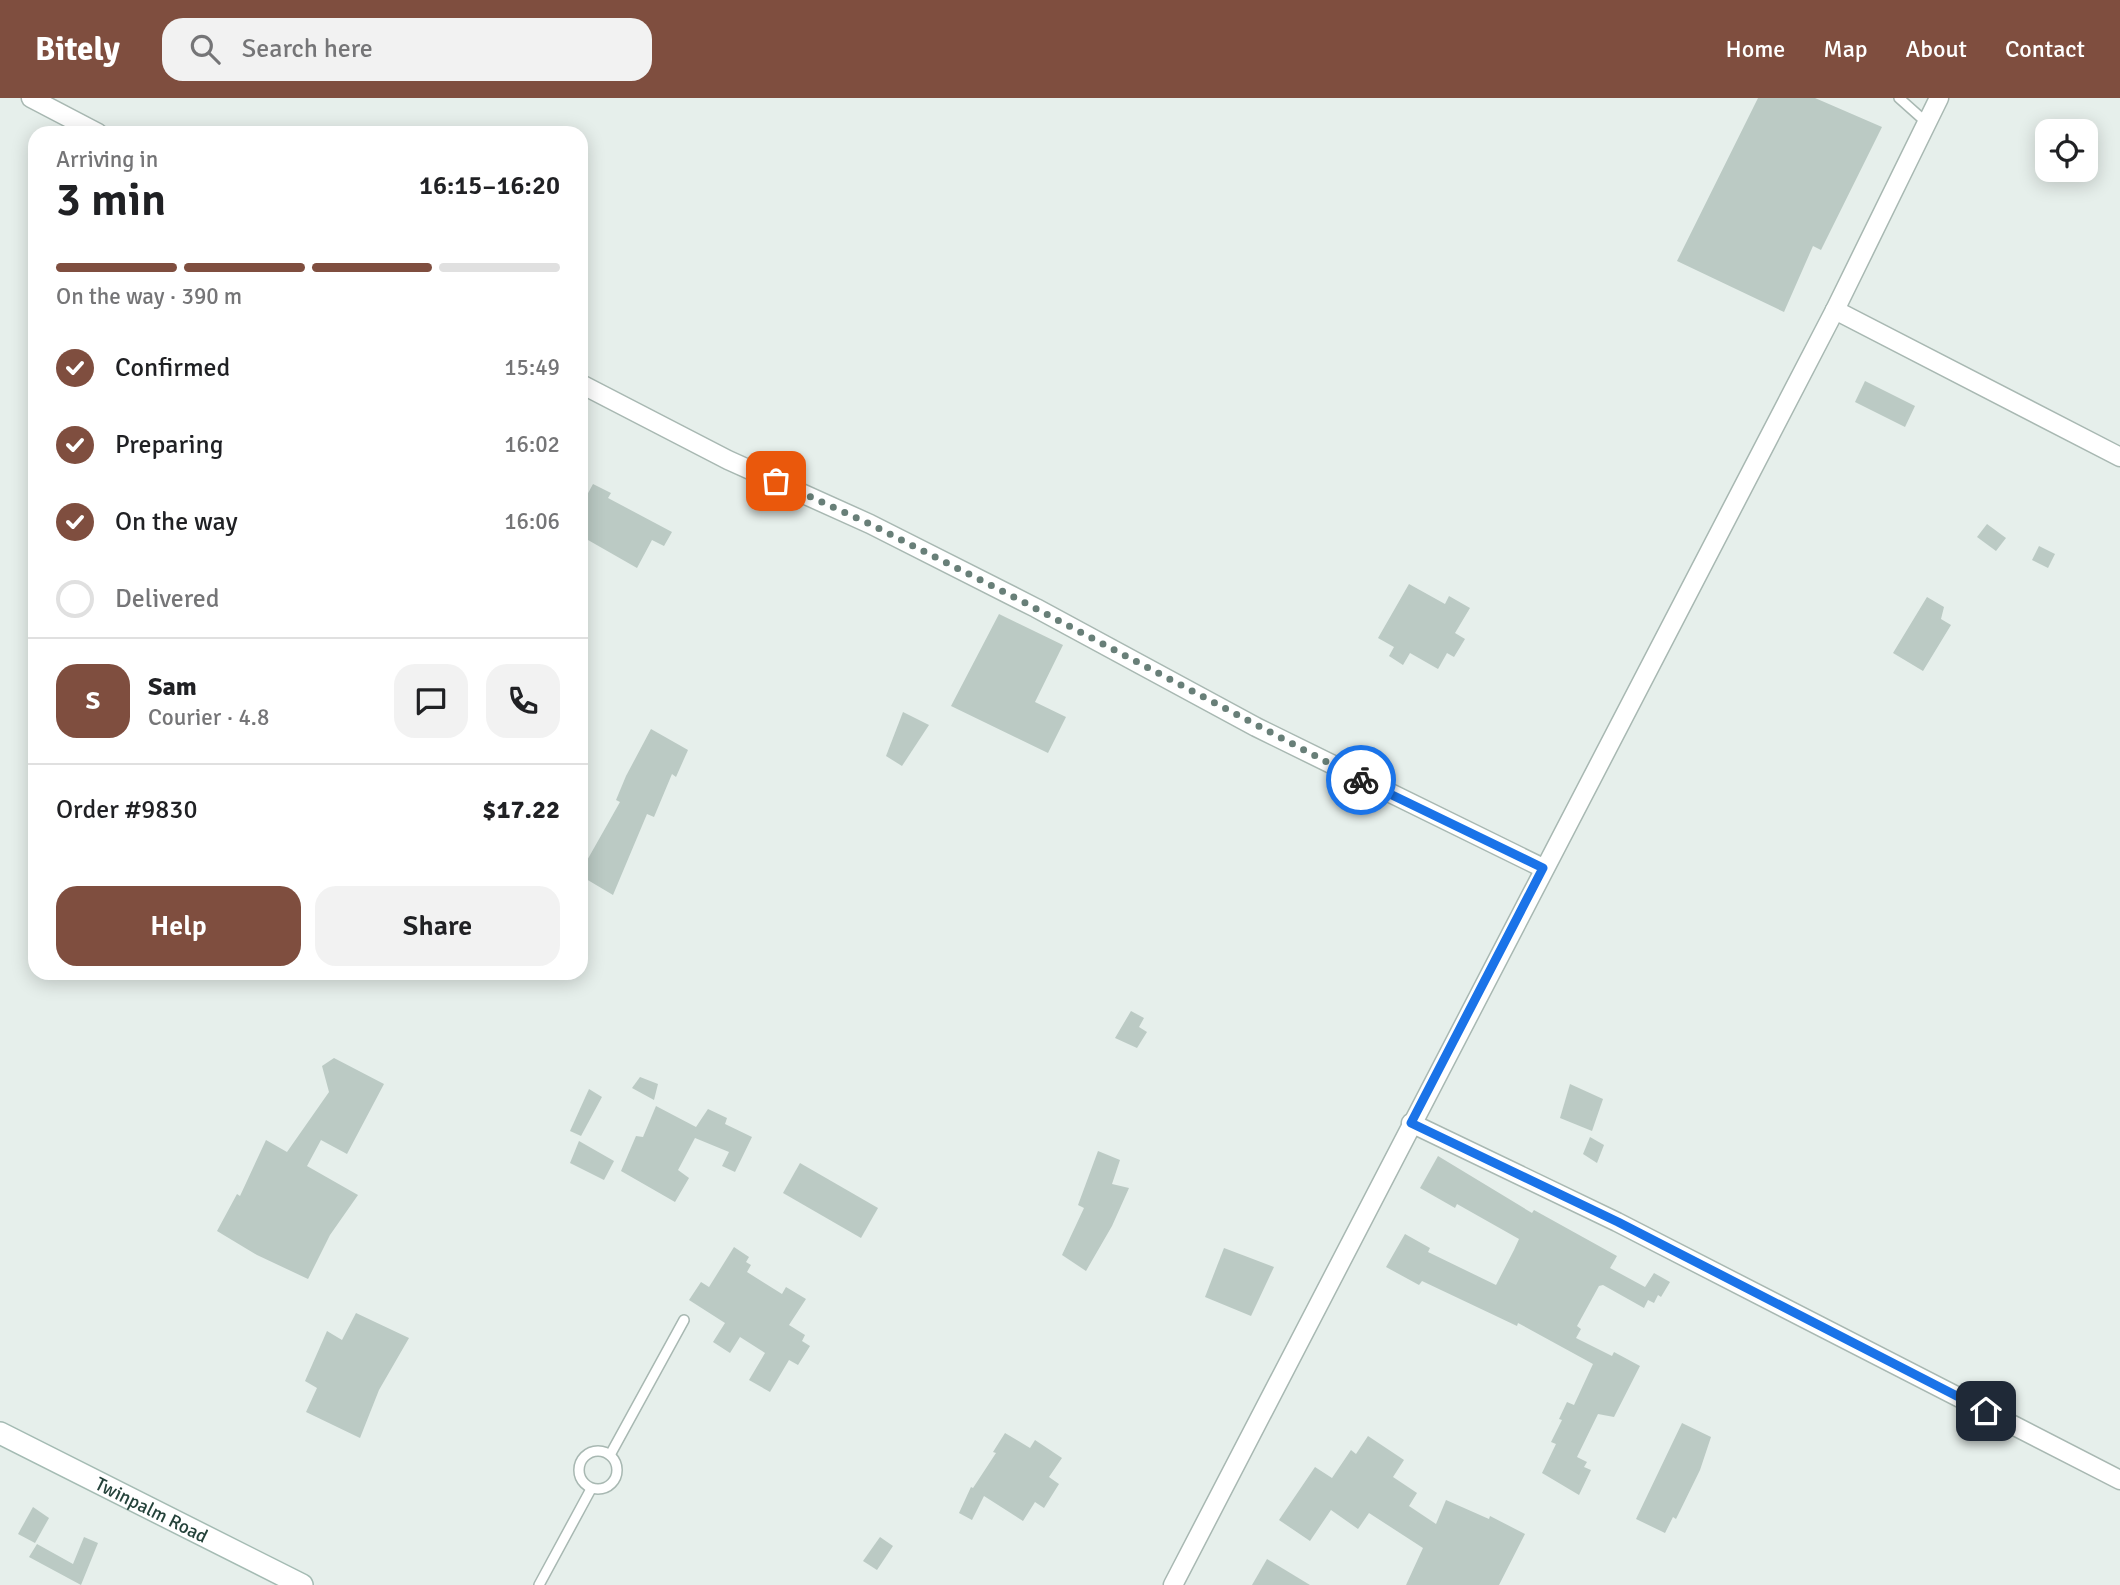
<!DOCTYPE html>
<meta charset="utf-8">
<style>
:root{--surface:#fff;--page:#f2f2f2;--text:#202124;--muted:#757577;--line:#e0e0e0;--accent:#7f4e3f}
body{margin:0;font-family:Signika,sans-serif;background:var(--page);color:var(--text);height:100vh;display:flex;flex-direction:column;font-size:26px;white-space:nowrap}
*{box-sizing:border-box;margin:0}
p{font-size:23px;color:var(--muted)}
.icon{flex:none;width:38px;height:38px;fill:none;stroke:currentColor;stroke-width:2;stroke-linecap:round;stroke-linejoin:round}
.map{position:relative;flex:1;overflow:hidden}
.drawer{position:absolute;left:28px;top:28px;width:560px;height:854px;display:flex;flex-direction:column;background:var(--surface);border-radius:21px;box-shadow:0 4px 18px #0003}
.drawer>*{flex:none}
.fabs{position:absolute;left:2035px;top:21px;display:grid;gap:14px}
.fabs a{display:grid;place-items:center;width:63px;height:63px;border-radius:14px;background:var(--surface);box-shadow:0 4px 18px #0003;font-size:35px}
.pin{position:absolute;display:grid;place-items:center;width:60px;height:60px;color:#fff;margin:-30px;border-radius:14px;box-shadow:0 4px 10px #0006}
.courier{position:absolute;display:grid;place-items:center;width:70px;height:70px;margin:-35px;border:5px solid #1a73e8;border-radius:50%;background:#fff;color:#222;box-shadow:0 2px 9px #0007}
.overview em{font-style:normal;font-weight:600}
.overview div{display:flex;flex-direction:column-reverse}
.overview{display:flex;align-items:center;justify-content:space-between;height:119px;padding:0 28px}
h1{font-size:46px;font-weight:600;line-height:52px}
.bar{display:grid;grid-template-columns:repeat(4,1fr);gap:10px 7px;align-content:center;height:84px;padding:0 28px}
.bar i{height:9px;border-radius:5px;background:var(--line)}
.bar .current{background:var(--accent)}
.bar p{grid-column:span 4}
.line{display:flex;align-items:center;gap:18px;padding:0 28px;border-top:2px solid var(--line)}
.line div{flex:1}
.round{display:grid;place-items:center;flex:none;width:74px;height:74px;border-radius:21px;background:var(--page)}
ol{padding:0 28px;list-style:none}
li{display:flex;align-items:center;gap:21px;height:77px}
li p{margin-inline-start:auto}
li .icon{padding:7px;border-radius:50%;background:var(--accent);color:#fff;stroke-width:4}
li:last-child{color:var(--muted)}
li i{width:38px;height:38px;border:4px solid var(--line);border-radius:50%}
.action{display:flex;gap:14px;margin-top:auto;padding:14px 28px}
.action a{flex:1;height:80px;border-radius:21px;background:var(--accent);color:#fff;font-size:28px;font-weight:600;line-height:80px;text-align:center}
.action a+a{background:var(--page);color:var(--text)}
header{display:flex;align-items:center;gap:42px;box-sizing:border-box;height:98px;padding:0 35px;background:var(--accent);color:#fff}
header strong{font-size:33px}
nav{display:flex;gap:38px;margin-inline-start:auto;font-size:24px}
.search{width:490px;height:63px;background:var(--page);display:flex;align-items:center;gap:18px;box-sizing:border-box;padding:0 24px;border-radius:21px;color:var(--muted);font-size:26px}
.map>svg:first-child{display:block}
.building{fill:#bbcac4}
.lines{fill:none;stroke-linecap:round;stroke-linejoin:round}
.service-casing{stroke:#a8b8b2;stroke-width:12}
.minor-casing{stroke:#a8b8b2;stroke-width:21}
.secondary-casing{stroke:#a4bbb3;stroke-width:24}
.service{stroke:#fff;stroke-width:9}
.minor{stroke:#fff;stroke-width:18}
.secondary{stroke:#fff;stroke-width:21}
.done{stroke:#687f78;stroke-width:7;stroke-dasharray:0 12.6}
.route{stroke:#1a73e8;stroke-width:9}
.labels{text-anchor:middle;stroke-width:5;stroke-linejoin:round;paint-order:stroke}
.street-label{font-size:19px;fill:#24423a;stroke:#f7fbf9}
</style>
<header>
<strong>Bitely</strong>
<div class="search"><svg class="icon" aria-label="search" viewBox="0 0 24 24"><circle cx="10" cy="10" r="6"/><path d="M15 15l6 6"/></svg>Search here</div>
<nav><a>Home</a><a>Map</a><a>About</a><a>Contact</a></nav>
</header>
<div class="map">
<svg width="2120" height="1487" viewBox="0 0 2120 1487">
<rect width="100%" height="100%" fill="#e6efeb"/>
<g class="building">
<polygon points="1758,0 1815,0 1882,29 1821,152 1813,148 1784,214 1677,163"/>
<polygon points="1865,283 1915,308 1905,329 1855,304"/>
<polygon points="593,386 611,395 608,400 672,434 664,448 652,442 637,470 581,438 581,408"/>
<polygon points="1987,426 2006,440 1996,453 1977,439"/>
<polygon points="2039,448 2055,456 2048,470 2032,462"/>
<polygon points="1409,486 1445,506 1449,498 1470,510 1455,535 1465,541 1454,559 1447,555 1438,571 1410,555 1403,567 1389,558 1394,549 1378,540"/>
<polygon points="1927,499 1944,509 1941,521 1951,527 1923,573 1893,555"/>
<polygon points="999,516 1063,547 1035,604 1066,619 1048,655 951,608"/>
<polygon points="903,614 929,627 902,668 886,658"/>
<polygon points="651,631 688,652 676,679 672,676 654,719 647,716 613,797 581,778 581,773 620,704 616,702 626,678"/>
<polygon points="1131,913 1144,920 1139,929 1147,934 1137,950 1115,940"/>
<polygon points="334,960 384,986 347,1056 321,1042 307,1068 358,1097 330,1137 308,1181 257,1157 217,1133 237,1096 240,1098 266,1042 287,1054 329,994 322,968"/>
<polygon points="640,979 658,986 654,1002 632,990"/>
<polygon points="1570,986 1603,1001 1592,1033 1560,1020"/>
<polygon points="589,991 602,999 581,1038 570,1033"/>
<polygon points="656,1008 696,1029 708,1011 727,1020 725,1026 752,1039 735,1074 722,1068 729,1054 695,1040 678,1072 689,1080 675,1104 621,1073 636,1038 643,1039"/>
<polygon points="1590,1039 1604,1047 1597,1065 1583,1056"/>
<polygon points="579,1043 614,1063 604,1082 570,1065"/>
<polygon points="1098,1053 1120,1062 1112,1086 1129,1090 1112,1128 1086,1173 1062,1157 1084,1110 1078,1107"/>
<polygon points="1438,1058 1532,1115 1534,1112 1617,1158 1610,1170 1645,1189 1654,1175 1670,1184 1661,1199 1658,1197 1654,1205 1648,1202 1644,1210 1603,1187 1599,1188 1577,1228 1581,1231 1576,1240 1612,1258 1614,1254 1640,1268 1614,1319 1598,1316 1577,1359 1587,1364 1584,1369 1591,1372 1579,1397 1542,1375 1556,1346 1551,1344 1562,1322 1559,1321 1567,1304 1574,1307 1593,1266 1518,1225 1517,1228 1422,1183 1419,1187 1386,1169 1405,1136 1430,1150 1428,1154 1496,1187 1514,1152 1519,1141 1457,1106 1455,1110 1420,1090"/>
<polygon points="800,1065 878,1110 861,1140 783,1095"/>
<polygon points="734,1149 749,1159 746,1164 751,1167 747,1174 782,1196 786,1189 806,1201 789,1227 805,1237 802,1243 810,1248 798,1267 789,1262 770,1294 749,1282 765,1255 740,1239 730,1255 713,1244 725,1225 689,1202 701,1184 709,1189"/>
<polygon points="1224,1150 1274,1169 1251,1218 1205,1199"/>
<polygon points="356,1215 409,1240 379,1292 360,1340 306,1314 317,1290 305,1283 327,1233 342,1242"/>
<polygon points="1682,1325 1711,1339 1700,1372 1676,1421 1673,1419 1665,1435 1636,1421"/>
<polygon points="1005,1335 1030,1350 1035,1342 1062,1360 1049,1379 1059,1386 1044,1410 1035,1404 1023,1423 984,1398 972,1422 959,1415 971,1389 973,1390 996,1355 993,1354"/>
<polygon points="1368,1338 1404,1362 1393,1379 1417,1395 1409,1408 1436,1426 1446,1402 1489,1421 1490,1418 1525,1436 1499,1487 1406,1487 1423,1450 1369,1415 1358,1431 1331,1412 1310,1443 1279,1422 1315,1369 1332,1380 1351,1352 1356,1356"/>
<polygon points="33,1409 49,1420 35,1445 18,1436"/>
<polygon points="84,1439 98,1445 81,1487 29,1459 37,1446 73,1466"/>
<polygon points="880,1439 893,1448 877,1472 863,1463"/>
<polygon points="1267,1461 1310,1487 1252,1487"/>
</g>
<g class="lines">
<defs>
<g id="service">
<polyline points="1899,0 1927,25"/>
<circle cx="598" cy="1372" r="19"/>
<polyline points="610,1357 684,1222"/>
<polyline points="539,1487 591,1391"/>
</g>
<g id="minor">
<polyline points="31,0 98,35"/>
<polyline points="1835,212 2120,359"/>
<polyline points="581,286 728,362 870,426 1036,510 1256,629 1543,770"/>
<polyline points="1411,1025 1617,1124 2120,1382"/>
<polyline points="1173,1487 1835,212 1939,0"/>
</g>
<g id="secondary">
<path id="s1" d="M0 1335 302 1487"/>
</g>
</defs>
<use href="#service" class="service-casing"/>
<use href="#minor" class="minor-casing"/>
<use href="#secondary" class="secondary-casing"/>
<use href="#service" class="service"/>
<use href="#minor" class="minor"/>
<use href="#secondary" class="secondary"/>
</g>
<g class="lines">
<polyline class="done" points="776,383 870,426 1012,498 1361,682"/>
<polyline class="route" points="1361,682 1543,770 1411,1025 1618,1124 1986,1313"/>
</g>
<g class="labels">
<g class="street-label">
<text dy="7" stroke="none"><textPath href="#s1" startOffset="170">Twinpalm Road</textPath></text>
</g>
</g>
</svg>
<div class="fabs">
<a><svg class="icon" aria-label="locate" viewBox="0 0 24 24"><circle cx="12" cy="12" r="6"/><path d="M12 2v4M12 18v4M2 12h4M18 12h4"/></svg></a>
</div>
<div class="pin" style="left:776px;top:383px;background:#ea580c"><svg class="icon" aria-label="bag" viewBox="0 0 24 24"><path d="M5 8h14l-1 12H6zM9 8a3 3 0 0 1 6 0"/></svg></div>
<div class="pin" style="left:1986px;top:1313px;background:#1f2937"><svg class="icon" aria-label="home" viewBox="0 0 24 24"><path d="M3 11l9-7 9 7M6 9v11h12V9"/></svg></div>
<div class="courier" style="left:1361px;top:682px"><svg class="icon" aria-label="bike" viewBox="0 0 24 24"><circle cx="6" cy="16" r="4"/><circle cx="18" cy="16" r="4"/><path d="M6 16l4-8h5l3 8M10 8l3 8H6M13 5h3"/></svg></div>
<section class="drawer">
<div class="overview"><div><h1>3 min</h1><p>Arriving in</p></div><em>16:15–16:20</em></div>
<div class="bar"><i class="current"></i><i class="current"></i><i class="current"></i><i></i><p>On the way · 390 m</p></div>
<ol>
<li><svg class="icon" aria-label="check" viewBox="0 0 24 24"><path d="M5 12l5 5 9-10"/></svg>Confirmed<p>15:49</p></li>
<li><svg class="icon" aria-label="check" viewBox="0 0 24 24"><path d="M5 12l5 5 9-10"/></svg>Preparing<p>16:02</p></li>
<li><svg class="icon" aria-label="check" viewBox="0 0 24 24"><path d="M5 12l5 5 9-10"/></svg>On the way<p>16:06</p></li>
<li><i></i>Delivered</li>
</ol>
<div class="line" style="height:126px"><b class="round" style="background:var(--accent);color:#fff">S</b><div><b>Sam</b><p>Courier · 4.8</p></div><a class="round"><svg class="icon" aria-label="chat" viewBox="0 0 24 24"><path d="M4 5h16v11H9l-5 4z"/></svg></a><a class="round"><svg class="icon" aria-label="phone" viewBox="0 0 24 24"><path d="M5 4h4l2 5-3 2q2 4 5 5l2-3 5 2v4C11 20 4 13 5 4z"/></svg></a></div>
<div class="line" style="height:91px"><div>Order #9830</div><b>$17.22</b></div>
<div class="action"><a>Help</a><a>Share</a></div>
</section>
</div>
